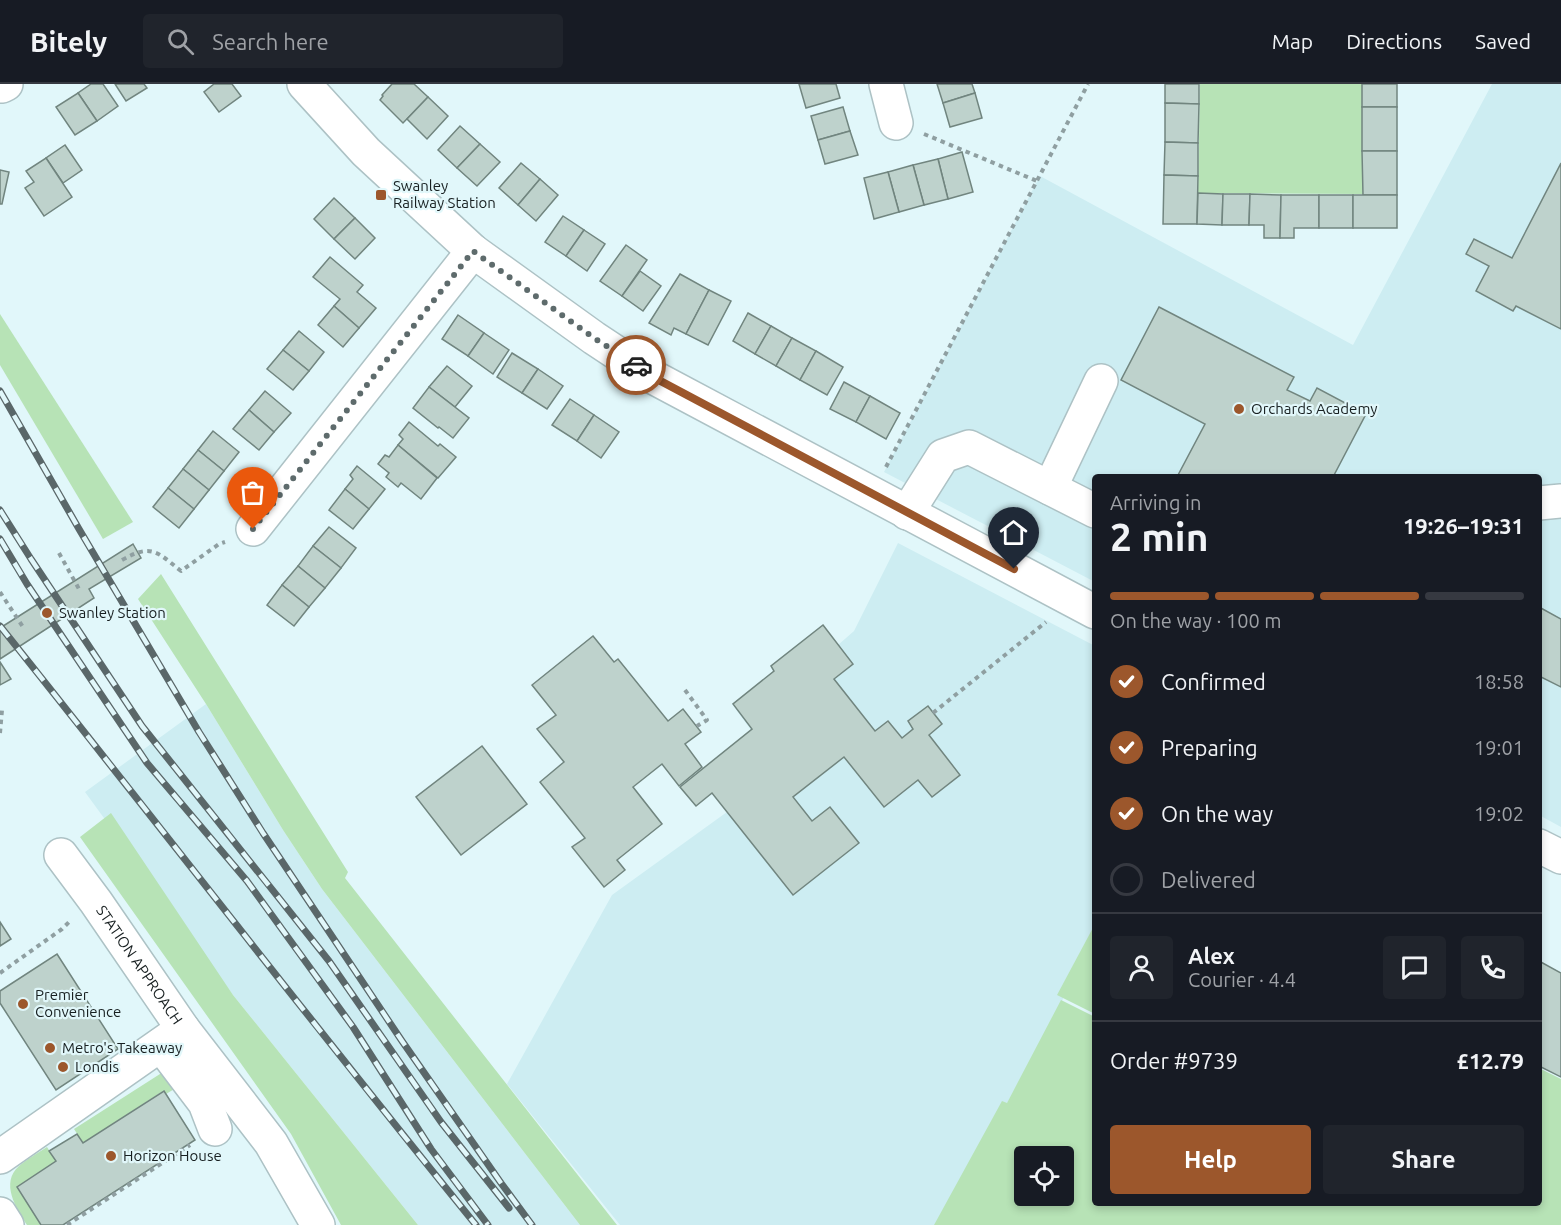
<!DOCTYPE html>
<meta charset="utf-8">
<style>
:root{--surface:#171b24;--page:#20242c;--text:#f1f3f6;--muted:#9ea1a6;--line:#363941;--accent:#9c572c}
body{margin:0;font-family:Ubuntu,sans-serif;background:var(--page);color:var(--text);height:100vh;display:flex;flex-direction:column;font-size:22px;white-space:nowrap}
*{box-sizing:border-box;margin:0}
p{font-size:20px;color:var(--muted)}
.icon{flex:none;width:33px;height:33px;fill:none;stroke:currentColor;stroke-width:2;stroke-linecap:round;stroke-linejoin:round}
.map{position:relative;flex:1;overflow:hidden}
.sheet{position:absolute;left:1092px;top:390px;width:450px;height:732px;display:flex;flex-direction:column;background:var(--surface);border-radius:6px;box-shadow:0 3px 9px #0003}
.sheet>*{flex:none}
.tools{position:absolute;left:1014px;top:1062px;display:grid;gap:12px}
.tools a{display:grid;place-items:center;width:60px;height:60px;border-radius:6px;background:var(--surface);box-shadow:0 3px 9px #0003;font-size:30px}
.pin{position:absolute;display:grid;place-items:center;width:51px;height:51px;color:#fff;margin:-62px -26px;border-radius:50% 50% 50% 0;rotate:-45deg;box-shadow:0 0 6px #0007}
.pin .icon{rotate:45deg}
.courier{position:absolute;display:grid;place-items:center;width:60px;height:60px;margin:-30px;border:4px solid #9c572c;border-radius:50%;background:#fff;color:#222;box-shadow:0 2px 8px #0007}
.head em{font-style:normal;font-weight:700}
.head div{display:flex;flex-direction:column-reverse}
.head{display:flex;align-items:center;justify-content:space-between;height:102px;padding:0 18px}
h1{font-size:39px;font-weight:700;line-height:45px}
.bar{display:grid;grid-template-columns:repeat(4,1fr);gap:9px 6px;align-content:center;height:72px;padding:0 18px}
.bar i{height:8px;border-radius:4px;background:var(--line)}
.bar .current{background:var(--accent)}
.bar p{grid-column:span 4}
.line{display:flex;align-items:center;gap:15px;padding:0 18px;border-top:2px solid var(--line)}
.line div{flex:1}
.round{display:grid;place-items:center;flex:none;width:63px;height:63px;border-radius:6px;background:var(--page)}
ol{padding:0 18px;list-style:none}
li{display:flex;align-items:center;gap:18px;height:66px}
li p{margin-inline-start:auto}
li .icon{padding:6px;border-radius:50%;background:var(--accent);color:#fff;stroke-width:4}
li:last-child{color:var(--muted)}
li i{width:33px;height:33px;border:3px solid var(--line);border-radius:50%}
.action{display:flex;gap:12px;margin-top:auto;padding:12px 18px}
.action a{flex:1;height:69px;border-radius:6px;background:var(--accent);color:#fff;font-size:24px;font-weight:700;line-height:69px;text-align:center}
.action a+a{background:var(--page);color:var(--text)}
header{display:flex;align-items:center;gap:36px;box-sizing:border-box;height:84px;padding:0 30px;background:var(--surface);border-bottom:2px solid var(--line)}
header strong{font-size:28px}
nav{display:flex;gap:33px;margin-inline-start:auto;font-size:21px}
.search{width:420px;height:54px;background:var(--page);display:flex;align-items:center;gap:15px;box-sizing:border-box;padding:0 21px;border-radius:6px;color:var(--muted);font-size:22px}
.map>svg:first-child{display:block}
.built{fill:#cdedf2}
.green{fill:#b7e3b6;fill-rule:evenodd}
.building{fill:#bed2cc;stroke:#71857f;stroke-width:1.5}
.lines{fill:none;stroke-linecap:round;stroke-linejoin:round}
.minor-casing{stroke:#adc2c5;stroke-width:36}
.path{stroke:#8f9fa1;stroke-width:4;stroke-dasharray:4.5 4.5;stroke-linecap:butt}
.minor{stroke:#fff;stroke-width:33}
.rail-casing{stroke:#5a6769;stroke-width:7}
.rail{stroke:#e1f7fa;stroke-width:4.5;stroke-dasharray:14;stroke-linecap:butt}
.done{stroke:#5e6b6c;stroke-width:6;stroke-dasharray:0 10.8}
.route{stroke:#9c572c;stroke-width:8}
.poi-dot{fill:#9c572c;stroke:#e1f7fa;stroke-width:2}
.labels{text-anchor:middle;stroke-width:4.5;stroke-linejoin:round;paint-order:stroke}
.poi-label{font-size:15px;fill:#171f20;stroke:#e1f7fa;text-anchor:start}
.street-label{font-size:15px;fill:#171f20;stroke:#e1f7fa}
</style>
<header>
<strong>Bitely</strong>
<div class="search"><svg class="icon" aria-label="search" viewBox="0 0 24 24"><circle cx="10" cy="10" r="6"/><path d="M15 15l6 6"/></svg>Search here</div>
<nav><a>Map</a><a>Directions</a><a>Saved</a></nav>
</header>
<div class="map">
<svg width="1561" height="1141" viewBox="0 0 1561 1141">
<rect width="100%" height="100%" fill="#e1f7fa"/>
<g class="built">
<polygon points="1492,0 1561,0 1561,743 1539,731 1539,393 1095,393 1095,498 884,388 1040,92 1353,261"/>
<polygon points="898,459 1095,562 1095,855 942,1141 620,1141 507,1000 612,811 727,728 712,710 695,722 679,703 751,646 732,620 774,587 770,582 822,541 838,561 854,547"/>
<polygon points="206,620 283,746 322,805 580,1141 418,1141 233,911 85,708"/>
</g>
<g class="green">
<polygon points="1200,0 1362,0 1363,110 1198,109"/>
<polygon points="0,230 133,438 103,455 0,281"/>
<polygon points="161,490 348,788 345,794 617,1141 580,1141 322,805 283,746 206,620 138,515"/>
<polygon points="111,729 233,911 418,1141 341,1141 291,1050 80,753"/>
<polygon points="1095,840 1095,930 1057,911"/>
<path d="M1061 916 1095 933V1119H1539V984L1561 995V1141H934L1002 1017 1007 1019ZM1064 1072V1112H1024V1072Z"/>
<polygon points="171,986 181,1001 166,1010 163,1007 83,1059 74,1045 160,990"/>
<path d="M47 1063 56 1077 17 1103 41 1141H27C16 1124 0 1099 19 1082 27 1075 38 1069 47 1063Z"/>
</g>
<g class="building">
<polygon points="91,0 103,0 118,22 97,37 78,9"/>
<polygon points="115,0 144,0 147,4 126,17"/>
<polygon points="214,0 232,0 241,12 219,28 204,8"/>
<polygon points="392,0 414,0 428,13 403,39 380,16 383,12 382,11"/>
<polygon points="799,0 836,0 840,14 806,24"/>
<polygon points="937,0 972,0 975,9 943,19"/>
<polygon points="1165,0 1199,0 1199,20 1165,19"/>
<rect x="1362" y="0" width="35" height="23"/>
<polygon points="78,9 97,37 75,51 56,23"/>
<polygon points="975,9 982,34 950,43 943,19"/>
<polygon points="428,13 448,32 427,55 407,35"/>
<polygon points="1165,19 1199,20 1198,59 1165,58"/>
<polygon points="843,23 850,47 818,56 811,32"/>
<rect x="1362" y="23" width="35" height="44"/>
<polygon points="460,42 480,60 457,84 438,66"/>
<polygon points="850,47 858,71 825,80 818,56"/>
<polygon points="1165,58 1198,59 1198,92 1164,91"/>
<polygon points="480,60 500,78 477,102 457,84"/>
<polygon points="65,61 82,86 63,99 46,74"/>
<polygon points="1362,67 1397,67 1397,111 1363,111"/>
<polygon points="962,68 973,108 948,115 938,75"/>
<polygon points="46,74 72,113 44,132 25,104 34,98 26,87"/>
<polygon points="938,75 948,115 924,121 913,81"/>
<polygon points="521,79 540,95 518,121 499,104"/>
<polygon points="1561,79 1561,245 1516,222 1513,227 1476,207 1489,182 1466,170 1474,155 1512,174"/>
<polygon points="913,81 924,121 899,128 888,88"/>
<polygon points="0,86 9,88 2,120 0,120"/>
<polygon points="888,88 899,128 874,135 864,94"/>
<polygon points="1164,91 1198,92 1197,140 1163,140"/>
<polygon points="540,95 558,111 536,137 518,121"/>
<polygon points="1198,109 1223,110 1222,141 1197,140"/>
<polygon points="1223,110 1250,110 1249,141 1222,141"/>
<polygon points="1250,110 1281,111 1280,154 1264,154 1264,141 1249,141"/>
<polygon points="1281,111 1319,111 1319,144 1294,144 1294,154 1280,154"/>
<rect x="1319" y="111" width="34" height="33"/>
<rect x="1353" y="111" width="44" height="33"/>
<polygon points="334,114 355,134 334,155 314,135"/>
<polygon points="563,132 584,146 566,172 545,158"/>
<polygon points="355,134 375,154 355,175 334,155"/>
<polygon points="584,146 605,160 587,187 566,172"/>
<polygon points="626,161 647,176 622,212 600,197"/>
<polygon points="330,173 363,201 357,208 376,224 359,244 334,222 340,215 313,193"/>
<polygon points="640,187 661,202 643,227 622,212"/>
<polygon points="680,190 709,206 686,250 674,244 671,251 649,239"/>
<polygon points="709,206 731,217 708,261 686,250"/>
<polygon points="334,222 359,244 343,263 318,241"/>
<polygon points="1159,223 1294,293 1287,306 1310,317 1317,304 1366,330 1333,393 1177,393 1205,340 1121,296"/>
<polygon points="748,229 771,242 755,270 733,257"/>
<polygon points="458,231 484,249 468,272 442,255"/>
<polygon points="771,242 792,254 776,282 755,270"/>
<polygon points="299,247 324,268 309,287 283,266"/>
<polygon points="484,249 509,266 493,290 468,272"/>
<polygon points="792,254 816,267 800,296 776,282"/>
<polygon points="283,266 309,287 293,306 267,285"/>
<polygon points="816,267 843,283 827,311 800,296"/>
<polygon points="512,269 538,285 522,309 497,293"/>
<polygon points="447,282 472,302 455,323 429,303"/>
<polygon points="538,285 563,302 547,325 522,309"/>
<polygon points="844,298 870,312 856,338 830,325"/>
<polygon points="429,303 469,334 453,354 439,343 438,344 413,324"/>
<polygon points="265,307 291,329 274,348 249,326"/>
<polygon points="870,312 900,329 886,355 856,338"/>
<polygon points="570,315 594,331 577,357 552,341"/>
<polygon points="249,326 274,348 259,366 233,345"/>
<polygon points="594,331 619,348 601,374 577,357"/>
<polygon points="409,338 438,362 440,360 456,373 438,394 398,361 403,355 399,351"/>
<polygon points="213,347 239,368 224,387 198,366"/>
<polygon points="398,361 437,394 421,415 401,399 398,403 386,393 389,389 378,380 385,371 389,373"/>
<polygon points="198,366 224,387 209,406 183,385"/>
<polygon points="357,382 385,405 369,425 345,405 353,395 350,391"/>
<polygon points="183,385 209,406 194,425 168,404"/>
<polygon points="168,404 194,425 179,444 153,423"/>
<polygon points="345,405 369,425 353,445 329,426"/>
<polygon points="329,443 356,464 341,484 313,462"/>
<polygon points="133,460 141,474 89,505 94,514 0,575 0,544"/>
<polygon points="313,462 341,484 325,504 298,482"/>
<polygon points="298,482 325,504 309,523 282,501"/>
<polygon points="282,501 309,523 294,542 267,521"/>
<polygon points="1539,523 1561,535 1561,603 1539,592"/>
<polygon points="823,541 853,580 834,595 875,647 888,637 902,654 913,645 908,637 928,622 942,640 929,651 960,691 932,713 918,696 884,723 844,673 793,713 812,737 830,723 859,759 793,811 712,709 696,722 680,703 752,645 733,620 774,587 771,582"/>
<polygon points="593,552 614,578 618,575 668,637 683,625 701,648 685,660 702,683 679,702 662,680 633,703 662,740 617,776 625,786 604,803 572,763 585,754 540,698 564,678 537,645 556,631 532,601"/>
<polygon points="0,578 11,595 0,601"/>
<polygon points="482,662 527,720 461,771 416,713"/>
<polygon points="0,838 11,855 0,862"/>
<polygon points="57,870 118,965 56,1006 0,919 0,907"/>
<polygon points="1539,877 1561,889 1561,993 1539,982"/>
<polygon points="164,1007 195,1056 63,1141 41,1141 17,1103 56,1077 49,1067 77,1050 83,1059"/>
</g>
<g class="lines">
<defs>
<g id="minor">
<polyline points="304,0 366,68 473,167 594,254 653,293 1095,528"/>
<polyline points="886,0 896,39"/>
<polyline points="2,2 6,0"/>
<polyline points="1050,404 1101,297"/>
<polyline points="1539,419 1561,417"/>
<polyline points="907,429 943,372 969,363 1095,427"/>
<polyline points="253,445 473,167"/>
<polyline points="1539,762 1561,773"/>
<path id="s1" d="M61 771 96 818 183 945 271 1059 318 1141"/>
<polyline points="161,961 205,1019 215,1045"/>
<polyline points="0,1073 183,945"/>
<polyline points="0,1130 7,1141"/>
</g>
</defs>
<use href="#minor" class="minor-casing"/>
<g class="path">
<polyline points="924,50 1037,97"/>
<polyline points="886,383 1088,0"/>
<polyline points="59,469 79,505"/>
<path d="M122 476C152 459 157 468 181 487L219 460 225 458"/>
<polyline points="0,508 23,543"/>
<polyline points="685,606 707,636 697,642"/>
<polyline points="933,629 1046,538"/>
<polyline points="0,649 2,626"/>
<polyline points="0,889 62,845 71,836"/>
<polyline points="67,1141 190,1061"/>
</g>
<use href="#minor" class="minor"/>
<defs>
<g id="rail">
<polyline points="0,307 79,445 199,648 263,749 402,957 501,1099 532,1141"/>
<polyline points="0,426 31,475 142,642 329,877 441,1038 509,1124"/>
<polyline points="0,455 27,500 147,679 247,797 353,943 431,1065 488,1141"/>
<path d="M0 542C159 741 315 943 476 1141"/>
</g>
</defs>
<use href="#rail" class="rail-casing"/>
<use href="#rail" class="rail"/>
</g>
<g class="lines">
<polyline class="done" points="253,445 473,167 594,254 636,281"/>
<polyline class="route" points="636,281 653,293 1014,485"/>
</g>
<g class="poi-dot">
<rect x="375" y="105" width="12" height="12" rx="3"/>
<circle cx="1239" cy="325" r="6"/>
<circle cx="47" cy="529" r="6"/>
<circle cx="23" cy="920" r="6"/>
<circle cx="50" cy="964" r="6"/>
<circle cx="63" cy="983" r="6"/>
<circle cx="111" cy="1072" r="6"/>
</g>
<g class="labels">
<g class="poi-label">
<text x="393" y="107">Swanley<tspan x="393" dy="17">Railway Station</tspan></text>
<text x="1251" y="330">Orchards Academy</text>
<text x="59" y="534">Swanley Station</text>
<text x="35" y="916">Premier<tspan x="35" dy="17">Convenience</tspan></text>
<text x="62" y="969">Metro's Takeaway</text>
<text x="75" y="988">Londis</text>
<text x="123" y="1077">Horizon House</text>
</g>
<g class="street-label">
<text dy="5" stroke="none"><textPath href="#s1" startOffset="135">STATION APPROACH</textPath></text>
</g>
</g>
</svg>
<div class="tools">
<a><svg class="icon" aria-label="locate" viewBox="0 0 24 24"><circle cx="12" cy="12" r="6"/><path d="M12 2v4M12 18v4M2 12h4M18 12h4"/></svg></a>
</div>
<div class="pin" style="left:253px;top:445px;background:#ea580c"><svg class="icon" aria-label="bag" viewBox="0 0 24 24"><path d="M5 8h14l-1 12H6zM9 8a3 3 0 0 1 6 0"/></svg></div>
<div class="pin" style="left:1014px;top:485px;background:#1f2937"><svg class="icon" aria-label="home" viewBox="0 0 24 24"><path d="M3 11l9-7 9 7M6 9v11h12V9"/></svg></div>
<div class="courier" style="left:636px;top:281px"><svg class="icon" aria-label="car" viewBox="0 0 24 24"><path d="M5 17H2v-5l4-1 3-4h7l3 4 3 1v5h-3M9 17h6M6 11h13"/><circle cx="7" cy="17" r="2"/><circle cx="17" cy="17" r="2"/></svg></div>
<section class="sheet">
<div class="head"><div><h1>2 min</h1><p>Arriving in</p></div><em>19:26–19:31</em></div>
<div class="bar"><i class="current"></i><i class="current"></i><i class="current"></i><i></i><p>On the way · 100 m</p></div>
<ol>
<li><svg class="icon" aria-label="check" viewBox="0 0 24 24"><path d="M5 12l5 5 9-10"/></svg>Confirmed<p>18:58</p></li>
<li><svg class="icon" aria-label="check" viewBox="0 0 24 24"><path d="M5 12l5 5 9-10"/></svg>Preparing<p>19:01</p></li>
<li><svg class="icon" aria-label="check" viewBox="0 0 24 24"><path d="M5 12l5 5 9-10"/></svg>On the way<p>19:02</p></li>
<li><i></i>Delivered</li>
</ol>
<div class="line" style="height:108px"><a class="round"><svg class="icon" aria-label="person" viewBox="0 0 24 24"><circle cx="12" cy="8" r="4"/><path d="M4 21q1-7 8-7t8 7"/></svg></a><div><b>Alex</b><p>Courier · 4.4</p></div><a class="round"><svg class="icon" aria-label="chat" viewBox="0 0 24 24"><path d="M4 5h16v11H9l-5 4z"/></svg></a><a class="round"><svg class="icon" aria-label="phone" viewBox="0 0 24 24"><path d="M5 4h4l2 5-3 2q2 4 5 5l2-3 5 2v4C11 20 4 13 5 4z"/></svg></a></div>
<div class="line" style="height:78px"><div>Order #9739</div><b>£12.79</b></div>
<div class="action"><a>Help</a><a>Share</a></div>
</section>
</div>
